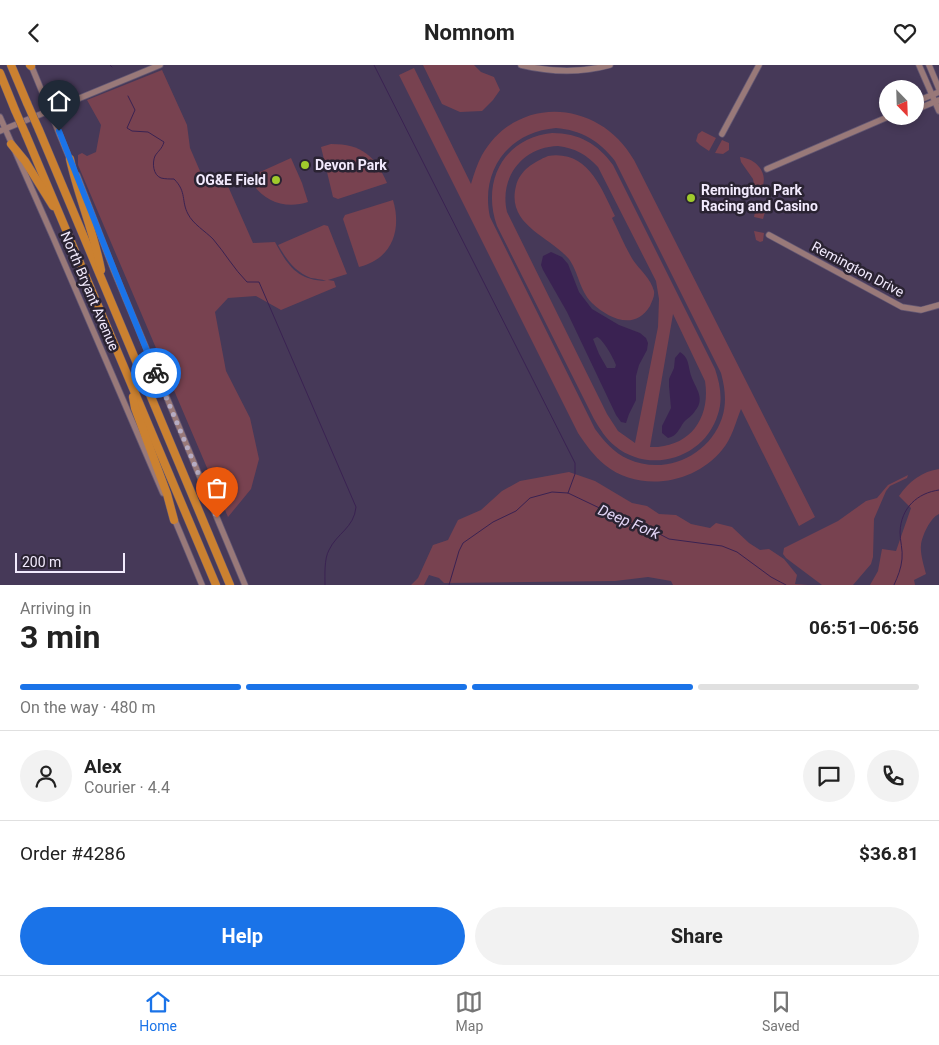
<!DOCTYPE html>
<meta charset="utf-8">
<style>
:root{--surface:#fff;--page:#f2f2f2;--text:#222;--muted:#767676;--line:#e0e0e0;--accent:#1a73e8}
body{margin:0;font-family:Roboto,sans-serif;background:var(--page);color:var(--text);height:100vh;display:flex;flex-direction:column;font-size:19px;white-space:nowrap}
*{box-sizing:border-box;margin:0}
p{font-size:16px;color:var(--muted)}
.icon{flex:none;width:28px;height:28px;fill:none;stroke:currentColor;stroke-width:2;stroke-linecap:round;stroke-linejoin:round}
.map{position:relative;height:520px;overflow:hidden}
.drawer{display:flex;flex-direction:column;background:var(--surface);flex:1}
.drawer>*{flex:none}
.needle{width:32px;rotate:157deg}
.tools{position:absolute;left:879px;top:15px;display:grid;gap:10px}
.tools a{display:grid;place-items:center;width:45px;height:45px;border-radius:50%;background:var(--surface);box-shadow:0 2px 8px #0003;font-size:25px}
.scale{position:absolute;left:15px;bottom:12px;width:110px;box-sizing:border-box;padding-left:5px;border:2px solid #f2eafd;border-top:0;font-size:14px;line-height:18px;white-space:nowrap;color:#f2eafd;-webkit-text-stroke:4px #2a2332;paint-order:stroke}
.pin{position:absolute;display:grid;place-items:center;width:42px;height:42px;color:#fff;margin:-51px -21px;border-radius:50% 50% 50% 0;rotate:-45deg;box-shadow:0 0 5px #0007}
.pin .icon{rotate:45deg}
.courier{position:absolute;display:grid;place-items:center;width:50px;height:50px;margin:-25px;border:4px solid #1a73e8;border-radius:50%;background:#fff;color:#222;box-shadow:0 1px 6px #0007}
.headline em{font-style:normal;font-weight:700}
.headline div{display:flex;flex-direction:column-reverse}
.headline{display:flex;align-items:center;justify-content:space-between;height:85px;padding:0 20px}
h1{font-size:32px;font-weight:700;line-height:38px}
.bar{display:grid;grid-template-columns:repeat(4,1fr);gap:8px 5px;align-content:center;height:60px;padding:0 20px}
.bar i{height:6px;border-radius:4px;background:var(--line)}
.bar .current{background:var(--accent)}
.bar p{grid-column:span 4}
.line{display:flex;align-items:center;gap:12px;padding:0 20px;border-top:1px solid var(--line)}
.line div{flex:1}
.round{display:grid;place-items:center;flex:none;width:52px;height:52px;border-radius:26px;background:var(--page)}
.primary-button{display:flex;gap:10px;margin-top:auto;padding:10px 20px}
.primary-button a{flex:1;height:58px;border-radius:30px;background:var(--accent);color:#fff;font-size:20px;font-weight:700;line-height:58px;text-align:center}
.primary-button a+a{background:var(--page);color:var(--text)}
header{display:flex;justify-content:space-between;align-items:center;height:65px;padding:0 20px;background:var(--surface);font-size:22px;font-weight:700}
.dock{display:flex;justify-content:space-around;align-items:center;height:70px;border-top:1px solid var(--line);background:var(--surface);font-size:14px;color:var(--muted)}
.dock a{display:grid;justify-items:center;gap:2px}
.dock .current{color:var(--accent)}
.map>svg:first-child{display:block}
.green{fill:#784250;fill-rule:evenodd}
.water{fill:#3a2252;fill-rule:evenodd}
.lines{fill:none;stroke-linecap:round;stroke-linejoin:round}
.stream{stroke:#3a2252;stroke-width:1}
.secondary-casing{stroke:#645873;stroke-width:7}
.highway-casing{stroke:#645873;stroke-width:9}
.secondary{stroke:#997979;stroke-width:5.5}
.highway{stroke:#cb8130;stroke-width:8}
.highway-bridge-casing{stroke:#645873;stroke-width:9;stroke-linecap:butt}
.highway-bridge{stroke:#cb8130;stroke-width:8}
.done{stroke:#b6acc3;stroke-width:5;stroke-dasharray:0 9}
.route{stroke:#1a73e8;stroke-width:6}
.poi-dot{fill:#a0ca2c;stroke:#2a2332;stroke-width:2}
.labels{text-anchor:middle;stroke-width:5;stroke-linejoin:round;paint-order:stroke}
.poi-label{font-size:14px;font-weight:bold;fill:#f2eafd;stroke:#2a2332;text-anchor:start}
.street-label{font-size:14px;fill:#f2eafd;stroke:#2a2332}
.water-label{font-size:15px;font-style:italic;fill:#e4d7f8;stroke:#2a2332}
</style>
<header><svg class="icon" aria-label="back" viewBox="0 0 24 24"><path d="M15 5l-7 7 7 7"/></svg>Nomnom<svg class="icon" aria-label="heart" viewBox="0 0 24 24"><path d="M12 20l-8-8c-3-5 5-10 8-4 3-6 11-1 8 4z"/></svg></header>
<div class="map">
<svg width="939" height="520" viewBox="0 0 939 520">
<rect width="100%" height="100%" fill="#463958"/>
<g class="green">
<polygon points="423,0 474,0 481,7 494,12 500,25 493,35 482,46 460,47 442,39"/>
<path d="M414 3 471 119C474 109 477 99 482 90 518 28 600 35 634 95L815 452 799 461 741 344C735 359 732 373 722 385 694 419 640 428 605 400 594 391 586 380 578 368L399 10ZM556 63C581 65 600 76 615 96L721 308C725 323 727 338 722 353 709 391 665 411 628 394 614 388 604 376 595 364L490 152C480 106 508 67 556 63Z"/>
<path d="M162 5 187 60 190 83 206 120 227 119 253 178 275 177C288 201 297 215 326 216 322 214 316 214 311 213 295 207 286 194 278 180L324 160 328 161 347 209 328 215 334 216 336 222 281 245 256 231 228 233 215 247 226 306 250 353 259 394 251 424 228 452 78 100V90L82 88 87 91 96 87 101 60 87 35Z"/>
<polygon points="702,66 716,73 709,86 700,80 696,76 698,69"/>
<path d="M552 68C579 68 598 79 613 100L715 304C720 319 723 334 718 349 705 393 650 410 615 381 606 374 600 364 594 354L497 161C481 116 504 73 552 68ZM558 81C575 83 587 90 598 102L656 216 659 234 658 262 635 378 618 366 607 349 507 147C499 113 522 82 558 81ZM673 249 705 316C711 354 689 383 650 382Z"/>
<polygon points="722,75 729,78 729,85 723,89 715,88"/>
<path d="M331 79C362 79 375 91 387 118L338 134 333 132 321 82Z"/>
<path d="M548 91C588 85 601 123 615 151L612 153C619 167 625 182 633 195 640 205 651 214 654 226 655 231 652 236 650 241 635 266 609 254 592 238 579 225 579 208 569 194 549 171 506 160 516 121 520 105 534 97 548 91Z"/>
<path d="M740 92C760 94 773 115 756 130L753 114 741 97Z"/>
<path d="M291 93 302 118 308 137C283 145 260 135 249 112Z"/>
<path d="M393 135C402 165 392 194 359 202L343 154 345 150Z"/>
<polygon points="760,139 766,143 763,154 754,152 756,142"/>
<polygon points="754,166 764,168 763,176 760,177 756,175"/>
<path d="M939 404V449C930 453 922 471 921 480 920 489 924 501 926 509L914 515 915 520H870L878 506 882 484 896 486 911 443 899 431C908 417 923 406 939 404Z"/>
<polygon points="569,407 595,416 632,438 647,441 659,449 676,450 691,459 710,463 716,458 732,462 749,478 760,485 769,484 784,494 797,510 795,519 808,520 673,520 671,516 648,512 615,516 444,518 439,513 429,510 424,520 411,520 418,513 433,480 448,475 458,455 481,445 502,426 520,416"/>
<polygon points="908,410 907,413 890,421 886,426 874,454 873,492 871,499 853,520 822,520 786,493 783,489 784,483 838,456 866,436 877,433 888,420"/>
</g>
<g class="water">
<path d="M551 187 562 192 568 199 579 227 592 244 619 260 640 268 646 273 648 278 647 285 639 300 636 311V335L629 349 626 358 621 357 616 350 567 247 543 205 541 200 543 191ZM597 272C603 274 614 294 616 300L615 303H607L599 289 593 274Z"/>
<path d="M680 287C688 292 688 298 690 307 693 321 707 332 695 346 692 351 688 353 684 357 679 364 677 371 668 373L662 368V361L671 343 669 321V314L674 303 675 293Z"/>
</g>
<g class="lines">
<g class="stream">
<polyline points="110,0 112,2"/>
<polyline points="374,0 575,398 575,409 568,428"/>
<path d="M128 31 135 45 127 63 132 66 148 67 164 77C162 84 158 86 155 91 152 98 153 110 161 113 165 114 170 114 174 114 187 127 181 136 188 149 193 159 205 166 213 174 225 188 234 204 247 217H259L356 442C354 463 337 468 329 485 324 494 325 510 325 520"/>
<polyline points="449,520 459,486 463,478 493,457 516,446 530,433 552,427 568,428 610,448 618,455 648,463 669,474 722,481 737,487 771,512 786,520"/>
<path d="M894 520C898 511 901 504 902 494 903 485 900 476 900 467 901 443 917 428 939 425"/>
</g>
<defs>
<g id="secondary">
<polyline points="31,0 71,97"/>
<path d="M521 0C550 7 581 8 610 0"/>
<polyline points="919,0 939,46"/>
<polyline points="929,0 939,24"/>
<polyline points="915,37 939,27"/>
<polyline points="915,45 939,35"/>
<polyline points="0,52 53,172 163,428"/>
<polyline points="0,66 160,0"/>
<polyline points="722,69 759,0"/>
<polyline points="767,104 890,51"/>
<polyline points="77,110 114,206 245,520"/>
<polyline points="769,170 902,242 921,245 939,240"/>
<polyline points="174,453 202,520"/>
</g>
<g id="highway">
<polyline points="11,0 27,38"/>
<polyline points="30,0 31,1"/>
<polyline points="0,8 15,45"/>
<polyline points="39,65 230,520"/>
<polyline points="26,70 216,520"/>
<polyline points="11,79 25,96 53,141"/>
<path d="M70 94C78 131 94 167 101 205"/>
<polyline points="133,332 135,343 167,429 174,455"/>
</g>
</defs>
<use href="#secondary" class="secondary-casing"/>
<use href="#highway" class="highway-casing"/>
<use href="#secondary" class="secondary"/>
<use href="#highway" class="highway"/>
<defs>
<g id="highway-bridge">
<polyline points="27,38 39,65"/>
<polyline points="15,45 26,70"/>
</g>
</defs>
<use href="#highway-bridge" class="highway-bridge-casing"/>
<use href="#highway-bridge" class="highway-bridge"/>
</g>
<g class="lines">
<polyline class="done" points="156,308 217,453"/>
<path class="route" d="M59 66C91 147 123 228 156 308"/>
</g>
<g class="poi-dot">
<circle cx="305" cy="100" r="5"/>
<circle cx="276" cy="115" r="5"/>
<circle cx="691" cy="133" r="5"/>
</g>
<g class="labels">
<g class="poi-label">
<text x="315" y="105">Devon Park</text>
<text x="266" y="120" text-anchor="end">OG&amp;E Field</text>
<text x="701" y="130">Remington Park<tspan x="701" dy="16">Racing and Casino</tspan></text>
</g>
<g class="street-label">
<text transform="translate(858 204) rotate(28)" y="5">Remington Drive</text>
<text transform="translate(90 226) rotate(67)" y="5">North Bryant Avenue</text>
</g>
<g class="water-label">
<text transform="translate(629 457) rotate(23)" y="5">Deep Fork</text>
</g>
</g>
</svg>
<div class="tools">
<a><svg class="needle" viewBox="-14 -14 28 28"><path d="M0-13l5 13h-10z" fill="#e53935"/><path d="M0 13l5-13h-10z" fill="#767676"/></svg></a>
</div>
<div class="scale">200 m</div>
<div class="pin" style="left:217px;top:453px;background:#ea580c"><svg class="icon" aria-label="bag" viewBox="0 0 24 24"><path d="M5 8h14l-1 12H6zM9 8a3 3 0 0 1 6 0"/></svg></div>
<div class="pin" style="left:59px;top:66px;background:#1f2937"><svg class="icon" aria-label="home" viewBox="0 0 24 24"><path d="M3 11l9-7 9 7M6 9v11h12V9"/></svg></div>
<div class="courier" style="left:156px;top:308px"><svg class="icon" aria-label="bike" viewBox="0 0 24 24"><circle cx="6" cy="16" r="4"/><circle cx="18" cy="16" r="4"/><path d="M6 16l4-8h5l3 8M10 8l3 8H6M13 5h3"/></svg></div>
</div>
<section class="drawer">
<div class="headline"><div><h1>3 min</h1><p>Arriving in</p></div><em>06:51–06:56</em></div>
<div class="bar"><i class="current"></i><i class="current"></i><i class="current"></i><i></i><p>On the way · 480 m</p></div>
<div class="line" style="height:90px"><a class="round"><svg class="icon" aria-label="person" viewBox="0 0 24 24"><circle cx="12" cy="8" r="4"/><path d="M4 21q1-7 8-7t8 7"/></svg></a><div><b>Alex</b><p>Courier · 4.4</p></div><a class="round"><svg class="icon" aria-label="chat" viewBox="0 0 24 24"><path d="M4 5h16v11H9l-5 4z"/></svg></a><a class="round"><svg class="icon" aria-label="phone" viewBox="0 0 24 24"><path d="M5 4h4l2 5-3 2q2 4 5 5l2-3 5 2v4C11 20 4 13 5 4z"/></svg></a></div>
<div class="line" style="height:65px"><div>Order #4286</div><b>$36.81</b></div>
<div class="primary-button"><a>Help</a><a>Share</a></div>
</section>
<nav class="dock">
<a class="current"><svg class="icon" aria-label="home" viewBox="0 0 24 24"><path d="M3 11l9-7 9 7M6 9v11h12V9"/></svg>Home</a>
<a><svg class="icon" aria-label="map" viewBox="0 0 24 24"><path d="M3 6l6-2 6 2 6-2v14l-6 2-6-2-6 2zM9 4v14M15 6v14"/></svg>Map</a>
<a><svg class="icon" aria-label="saved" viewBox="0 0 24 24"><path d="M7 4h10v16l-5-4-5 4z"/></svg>Saved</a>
</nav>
